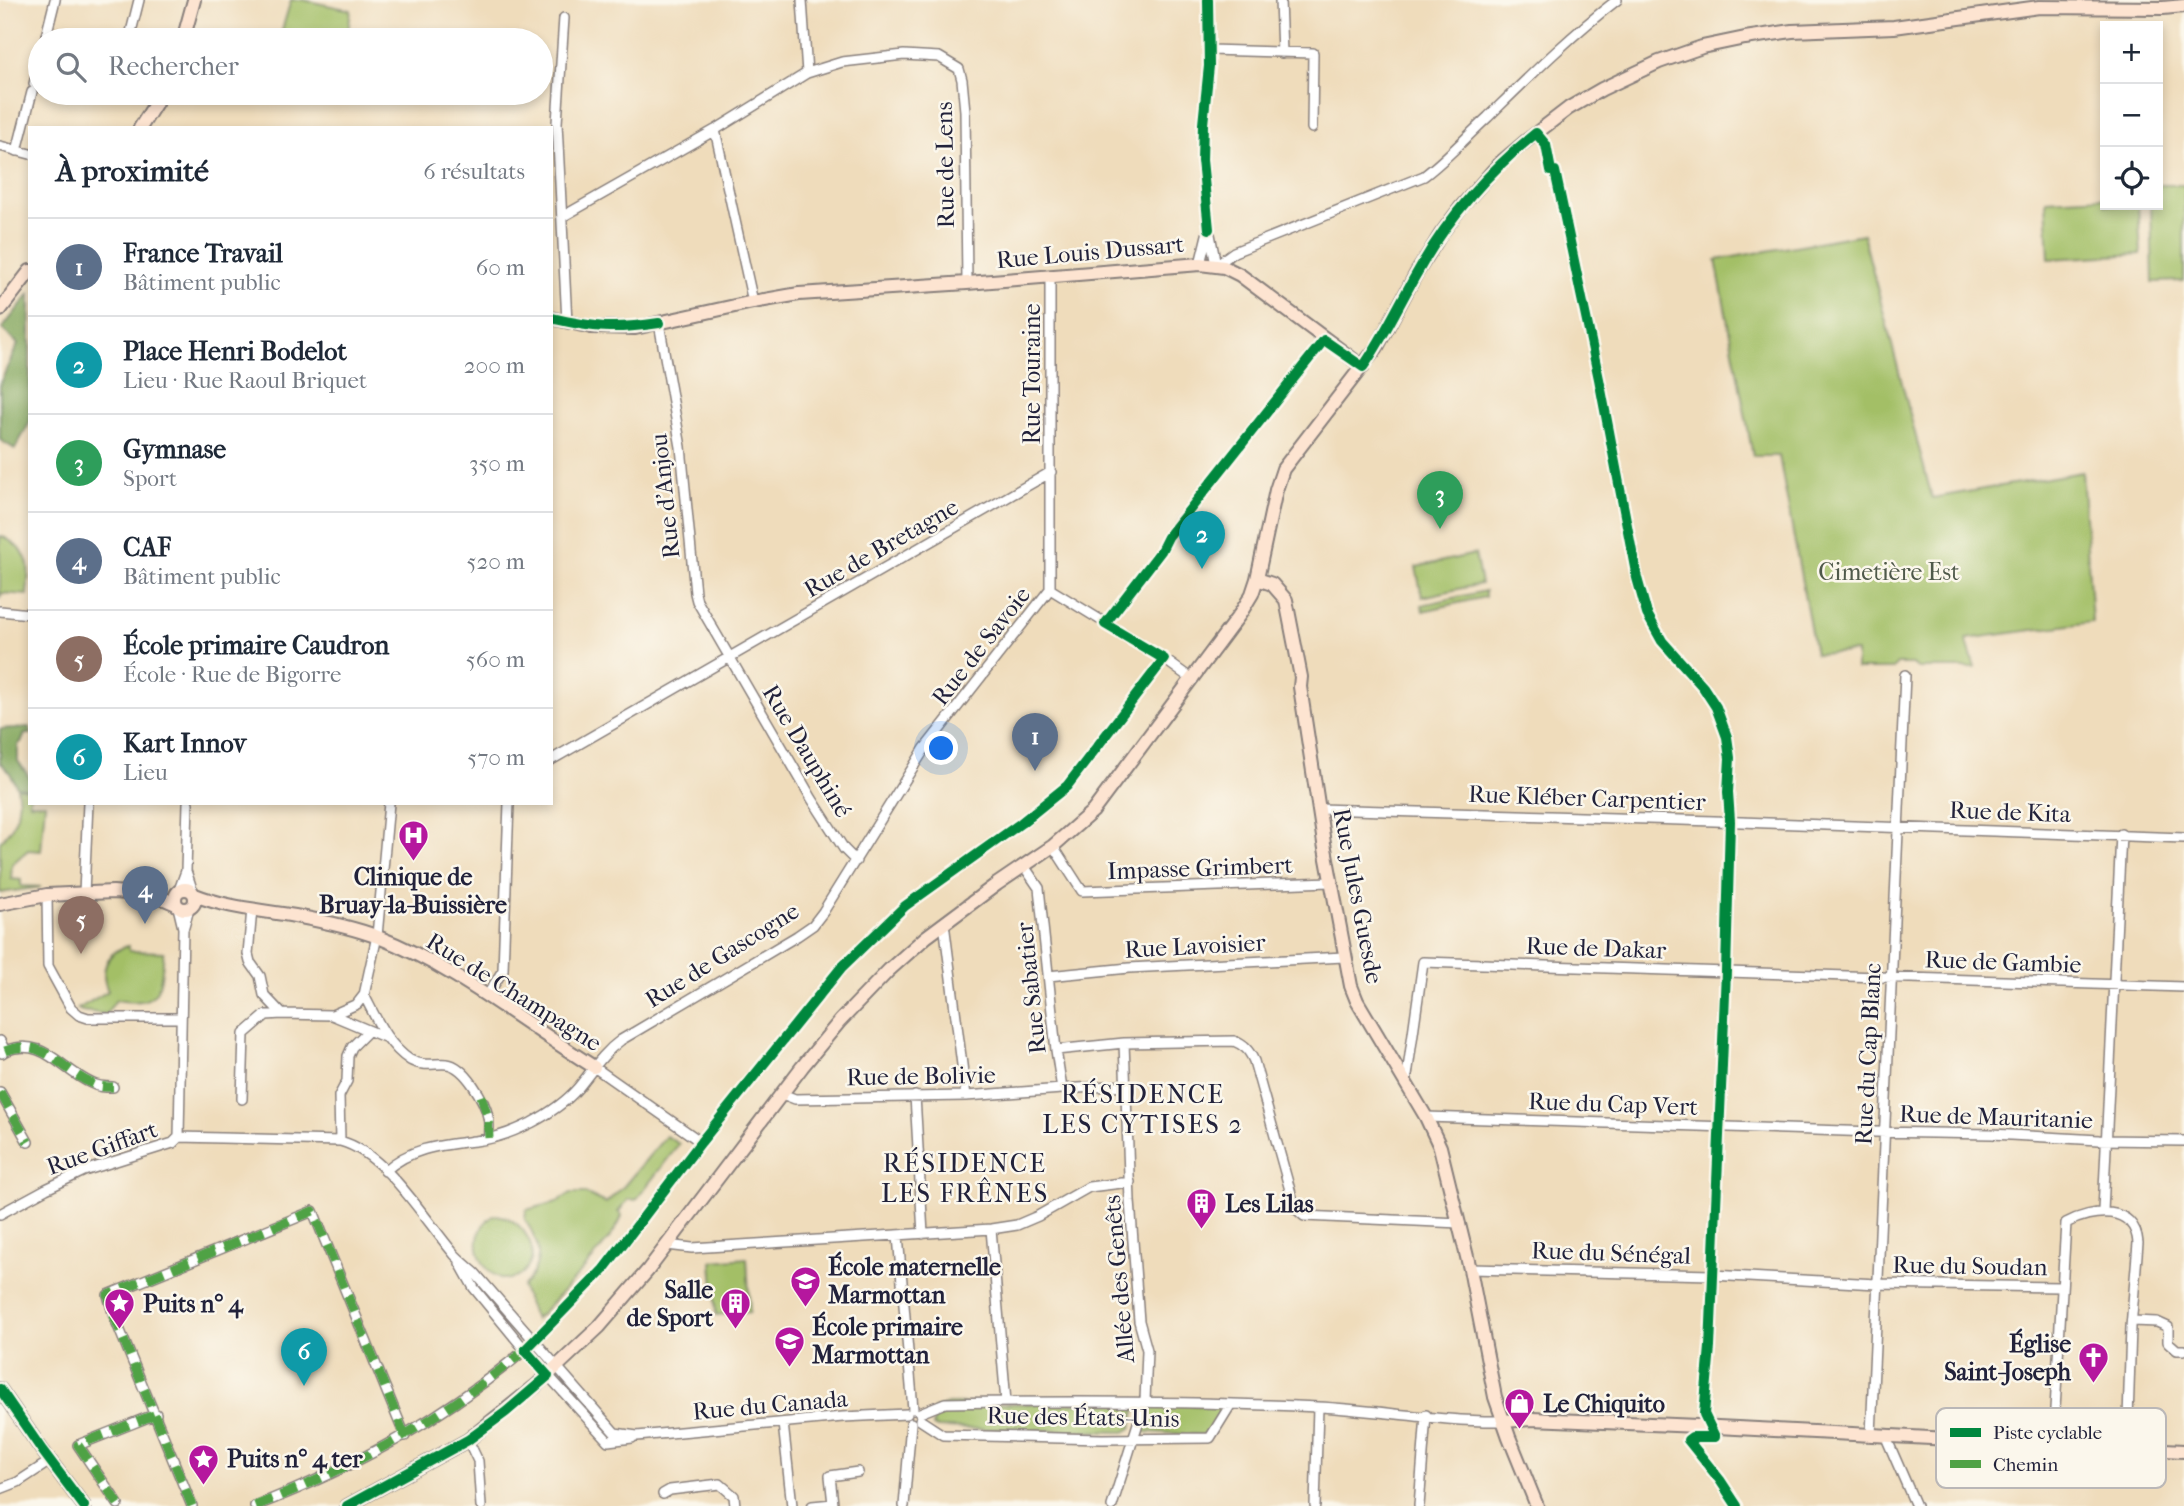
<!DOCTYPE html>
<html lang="fr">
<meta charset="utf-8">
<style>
:root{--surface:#fff;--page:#f2f2f3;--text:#1f2937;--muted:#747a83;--line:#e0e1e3;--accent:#db2777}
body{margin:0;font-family:"IM FELL French Canon",serif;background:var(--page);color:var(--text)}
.controls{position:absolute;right:21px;top:21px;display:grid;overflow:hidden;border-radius:0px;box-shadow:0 4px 10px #0003}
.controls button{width:63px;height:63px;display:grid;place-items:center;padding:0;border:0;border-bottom:2px solid var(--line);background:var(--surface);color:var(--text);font:35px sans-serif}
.you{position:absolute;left:942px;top:749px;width:24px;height:24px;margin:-18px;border:5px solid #fff;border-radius:50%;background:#1a73e8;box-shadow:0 0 0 10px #1a73e833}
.badge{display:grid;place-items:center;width:46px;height:46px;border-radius:50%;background:var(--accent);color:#fff;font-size:23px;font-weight:700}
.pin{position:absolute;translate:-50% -58px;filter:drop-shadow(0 2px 4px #0008)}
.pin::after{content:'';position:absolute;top:37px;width:24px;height:21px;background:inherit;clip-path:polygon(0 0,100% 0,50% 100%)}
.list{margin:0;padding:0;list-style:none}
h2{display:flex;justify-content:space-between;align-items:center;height:91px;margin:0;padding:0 28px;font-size:30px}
h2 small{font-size:23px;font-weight:400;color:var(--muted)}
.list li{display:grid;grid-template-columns:46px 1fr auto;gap:21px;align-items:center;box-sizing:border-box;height:98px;padding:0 28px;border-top:2px solid var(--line)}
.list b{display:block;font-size:26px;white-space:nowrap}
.list p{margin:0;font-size:23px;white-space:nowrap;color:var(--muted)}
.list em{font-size:23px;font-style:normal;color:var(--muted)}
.icon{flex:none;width:38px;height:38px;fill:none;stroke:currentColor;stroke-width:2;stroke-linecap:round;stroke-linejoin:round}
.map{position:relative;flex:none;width:2184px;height:1506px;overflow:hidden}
.search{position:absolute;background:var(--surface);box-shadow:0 4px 10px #0003;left:28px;top:28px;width:525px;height:77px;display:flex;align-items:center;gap:18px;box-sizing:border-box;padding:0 24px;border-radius:38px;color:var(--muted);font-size:26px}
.panel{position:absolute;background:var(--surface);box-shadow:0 4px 10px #0003;left:28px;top:126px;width:525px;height:679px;border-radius:0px}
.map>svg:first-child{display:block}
.green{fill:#a3bf66;stroke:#627050;stroke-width:2}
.forest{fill:#82a65b;stroke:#52644b;stroke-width:2}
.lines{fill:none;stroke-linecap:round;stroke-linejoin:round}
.street-casing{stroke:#887f7b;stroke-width:12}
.secondary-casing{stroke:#887f7b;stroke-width:16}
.street{stroke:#fff;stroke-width:9}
.secondary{stroke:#fde4d1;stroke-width:12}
.quiet{stroke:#50a245;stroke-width:9;stroke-dasharray:18 9;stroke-linecap:butt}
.cycleway-casing{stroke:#fbf7ec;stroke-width:15}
.cycleway{stroke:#00873e;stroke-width:10}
.labels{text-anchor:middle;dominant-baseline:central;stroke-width:5;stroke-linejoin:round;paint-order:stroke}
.street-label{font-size:24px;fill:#22223b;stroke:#fbf7ec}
.park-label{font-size:24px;fill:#4f594a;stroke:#fbf7ec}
.poi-label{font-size:24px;font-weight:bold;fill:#22223b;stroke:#fbf7ec;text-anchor:start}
.neighbourhood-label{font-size:26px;letter-spacing:2px;fill:#22223b;stroke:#fbf7ec}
.key{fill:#fbf7ec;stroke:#bab7b7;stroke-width:2}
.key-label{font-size:19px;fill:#22223b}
</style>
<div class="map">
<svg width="2184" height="1506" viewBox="0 0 2184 1506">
<rect width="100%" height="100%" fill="#fbf7ec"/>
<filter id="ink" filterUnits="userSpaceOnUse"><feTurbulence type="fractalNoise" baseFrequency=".0143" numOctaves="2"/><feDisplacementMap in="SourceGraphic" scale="14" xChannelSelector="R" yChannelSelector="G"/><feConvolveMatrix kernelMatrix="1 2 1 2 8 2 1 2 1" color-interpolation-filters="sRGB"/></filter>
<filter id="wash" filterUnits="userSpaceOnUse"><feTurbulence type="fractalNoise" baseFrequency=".00686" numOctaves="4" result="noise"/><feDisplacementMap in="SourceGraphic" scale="28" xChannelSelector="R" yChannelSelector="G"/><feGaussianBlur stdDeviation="1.57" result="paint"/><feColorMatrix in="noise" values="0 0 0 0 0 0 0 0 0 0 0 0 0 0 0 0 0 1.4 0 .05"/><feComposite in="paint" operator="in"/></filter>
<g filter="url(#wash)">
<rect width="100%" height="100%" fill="#efdcbb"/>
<path class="green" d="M 291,0 L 303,0 L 351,10 L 347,40 L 279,40 Z
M 2158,185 L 2184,185 L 2184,281 L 2153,282 L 2151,205 L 2158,205 Z
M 2105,197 L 2105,205 L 2138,205 L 2141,254 L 2049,259 L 2046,200 Z
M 1863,234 L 1932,498 L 2082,472 L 2092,622 L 1966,639 L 1975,668 L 1918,668 L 1912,664 L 1897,664 L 1893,669 L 1856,669 L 1856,652 L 1815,654 L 1779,456 L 1753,456 L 1716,260 Z
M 0,536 C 6,537 9,540 14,544 C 34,559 28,574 27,595 L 1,593 L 0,599 Z
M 1475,554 L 1481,584 L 1422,597 L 1416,567 Z
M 1485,591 L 1485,597 L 1423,611 L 1422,605 Z
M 17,787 L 30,789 L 30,803 L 45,803 L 41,851 L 28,850 L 12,864 L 11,879 L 21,880 L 21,886 L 41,887 L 0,893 L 0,842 L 11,829 L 17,815 L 19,800 Z
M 128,946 L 129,951 L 164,952 C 160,989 161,1008 116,1000 L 106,1014 L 82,1011 L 78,1009 L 108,991 C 99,972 106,951 128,946 Z
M 666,1136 L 679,1144 L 636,1200 L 629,1199 L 618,1212 L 622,1215 C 619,1236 553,1301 535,1320 L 522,1287 C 544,1265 542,1245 525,1220 L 526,1210 L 557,1202 L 571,1193 L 585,1193 L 606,1203 L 624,1186 Z
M 495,1215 C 516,1216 536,1239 531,1261 C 529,1266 525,1271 522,1274 C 491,1297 456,1237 495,1215 Z
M 747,1258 L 750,1312 L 716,1315 L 712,1261 Z
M 1132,1403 L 1136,1408 L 1131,1428 L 1124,1432 L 937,1428 L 933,1426 L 935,1409 L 948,1404 Z
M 1150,1403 L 1216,1406 L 1221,1411 L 1213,1429 L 1202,1435 L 1145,1432 L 1140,1428 Z"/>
<path class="forest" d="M 30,293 L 30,422 L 15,449 L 0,440 L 0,383 L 18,344 L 2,329 Z
M 30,727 L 30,734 L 25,734 L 22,741 L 18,745 L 18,761 L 30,778 L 30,789 L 17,787 L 10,773 L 0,762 L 0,729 Z"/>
</g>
<g filter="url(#ink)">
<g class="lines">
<defs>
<path id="street" d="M 1208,0 L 1209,66 L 1203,124 L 1202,160 L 1209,229 L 1216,265 L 1234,252 L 1424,176 C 1448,158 1466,137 1488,117 C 1530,76 1570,36 1617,0
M 1280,0 L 1282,53
M 564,18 L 557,123 L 567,322
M 45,40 L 55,0
M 129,40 L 139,0
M 1209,50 L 1313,53 L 1312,128
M 807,73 L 842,62 L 904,55 L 939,57 L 959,69 L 962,80 L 965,111 L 967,283
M 34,84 L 40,59
M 0,146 L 30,154
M 17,151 L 32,92
M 562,217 L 715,130
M 1200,264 L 1208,231
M 753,302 L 715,130 L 807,73 L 802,0
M 659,323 L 681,447 L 695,593 L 697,601 L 812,799 L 844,849 L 856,861
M 1050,589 L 1164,659 L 1193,680
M 0,611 L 30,614
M 551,760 L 1051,472
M 1319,809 L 1714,821 L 2184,838
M 1053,846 L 1082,891 L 1330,882
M 1024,866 L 1039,888 L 1056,1050 L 1062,1089 L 1127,1085
M 186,871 L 193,892
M 179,890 L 186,871 L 188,803
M 84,893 L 88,803
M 47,895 L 48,966 L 71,1008 L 79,1015 L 88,1018 L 180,1018
M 178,907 L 183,928 L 179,1137
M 944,923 L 966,1096
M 184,927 L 189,909
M 1048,976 L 1129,968 L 1344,957
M 364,995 C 376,1018 387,1045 410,1060 C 422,1067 435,1063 447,1064 C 465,1066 485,1101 488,1117 C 490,1124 488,1131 489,1138
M 487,996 L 503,970 L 509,803
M 282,1014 L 332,1015 L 387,1038
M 332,1015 L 357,1004 L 364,995 L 377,936 L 389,803
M 0,1041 L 5,1051 L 2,1053
M 1056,1050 L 1124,1043 L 1234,1041 C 1244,1045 1249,1050 1254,1061 L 1295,1208 L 1304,1216 L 1460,1223
M 5,1051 C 43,1036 60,1069 91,1083 C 98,1087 105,1087 113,1087
M 594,1067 L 701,1142
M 1406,1083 L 1423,962 L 2184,987
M 0,1092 L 28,1142
M 782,1094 L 795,1099 L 966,1096 L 1062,1089
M 915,1096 L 923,1234
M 242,1099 L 244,1034 L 266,1015 L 282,1014 L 264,995 L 260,976 L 250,962 L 248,954 L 252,909
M 1426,1117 L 1874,1132 L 1992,1134 L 2099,1140 L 2184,1141
M 179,1137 L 340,1141 C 386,1153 424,1219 455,1255 C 461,1261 468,1267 475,1273 L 615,1433 L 637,1436 L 843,1417 L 907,1414
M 340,1141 L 339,1096 L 347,1081 L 348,1056 L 352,1047 L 368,1031
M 385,1171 C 411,1147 442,1145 475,1141 C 494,1139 515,1131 531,1123 C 548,1114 566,1102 578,1088 C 592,1071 603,1053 621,1040 L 797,936 L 813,925 L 823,912 L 925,748 L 1050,589 L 1050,277
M 2103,1211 L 2121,834
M 0,1214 L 46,1189 L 84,1171 L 173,1143 L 179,1137
M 991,1229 L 1006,1402
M 898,1236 L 913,1409
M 667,1245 L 692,1248 L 991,1229 L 1017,1225 L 1038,1216 L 1089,1187 L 1130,1182
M 460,1263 L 474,1288 L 525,1350 L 608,1441 L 632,1438
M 1470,1269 L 1712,1275 L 1877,1284 L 2061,1287
M 2132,1321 L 2157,1322 L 2168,1327 L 2168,1342 L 2177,1350 L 2184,1350
M 534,1342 L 603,1270 L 701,1142 L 841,968 L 905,906 L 1021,823 L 1067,786 L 1164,659
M 920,1413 L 945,1403 C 1069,1401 1193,1401 1318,1407 C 1379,1410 1441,1422 1503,1421
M 920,1420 L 943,1435 L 1102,1439 L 1210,1438 L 1231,1404
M 783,1423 L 792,1506
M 1871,1435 L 1905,675
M 1885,1435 L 1916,1506
M 468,1440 L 478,1461 L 481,1506
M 2053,1443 L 2066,1223 C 2092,1209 2135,1204 2138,1243 L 2131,1327 L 2127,1449
M 0,1489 L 18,1482 L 50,1461
M 663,1494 L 670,1490 L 720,1484 L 734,1496 L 735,1506
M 118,1504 L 78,1445 L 156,1414
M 192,1506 L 114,1316 L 108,1295 L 313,1211 L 405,1436
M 255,1506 C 357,1466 441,1420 525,1350
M 812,1506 L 833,1504 L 830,1476 L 858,1472
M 904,1506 L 911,1423
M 1112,1506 L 1145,1401 L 1147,1350 L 1139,1321 L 1130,1201 L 1124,1043
M 1315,1506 L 1318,1407
M 1419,1506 L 1426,1415"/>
<path id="secondary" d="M 183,40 L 194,0
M 140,128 L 162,93
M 0,310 L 30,271
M 551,318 L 591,327 L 635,328 L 753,302 L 799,294 L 967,283 L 1200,264 L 1224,267 L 1240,275 L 1363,367
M 1257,579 L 1272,584 L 1286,600 L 1301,677 L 1300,687 L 1324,843 L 1351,986 L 1357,1001 L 1426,1117 L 1440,1147 L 1470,1269 L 1495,1397 L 1509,1437 L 1537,1506
M175 899a10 10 0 1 1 20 0a10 10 0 1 1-20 0Z
M 195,895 C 227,908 261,910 295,916 C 322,921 352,927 378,937 C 456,967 523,1023 594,1067
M 0,904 L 47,895 L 113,892 L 155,895 L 176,904
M 0,1389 L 42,1450 L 84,1506
M 1503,1421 L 1532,1419 L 1698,1426 L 2184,1451
M 347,1506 L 468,1440 L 537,1385 L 599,1327 L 648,1270 L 802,1067 L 840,1021 L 889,970 L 926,937 L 997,884 L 1053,846 L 1093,811 L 1240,614 L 1252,594 L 1257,579 L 1276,490 L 1283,469 L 1377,347 L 1416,274 L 1441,234 L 1461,207 L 1499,164 L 1526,141 L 1569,108 L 1602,89 L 1659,62 L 1702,47 L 1745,38 L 1792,31 L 1894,27 L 2039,7 L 2163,8 L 2184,6"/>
</defs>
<use href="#street" class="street-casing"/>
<use href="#secondary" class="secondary-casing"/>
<use href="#street" class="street"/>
<use href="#secondary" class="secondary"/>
<path class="quiet" d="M 5,1051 C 43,1036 60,1069 91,1083 C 98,1087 105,1087 113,1087
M 0,1092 L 28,1142
M 481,1096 L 488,1117 L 489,1138
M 118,1504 L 78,1445 L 156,1414
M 192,1506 L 114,1316 L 108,1295 L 313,1211 L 405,1436
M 255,1506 C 357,1466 441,1420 525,1350"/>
<defs>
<path id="cycleway" d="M 1208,0 L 1209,66 L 1203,124 L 1202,160 L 1209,229
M 551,318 C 595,328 614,330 659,323
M 0,1389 L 42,1450 L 84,1506
M 1715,1437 L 1692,1437 L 1688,1440 L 1720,1480 L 1737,1506
M 347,1506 L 468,1440 L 506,1412 L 548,1376 L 525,1350 L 603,1270 L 701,1142 L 841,968 L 905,906 L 1021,823 L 1067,786 L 1164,659 L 1105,624 L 1161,551 L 1168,537 L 1324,340 L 1363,367 C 1384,337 1399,304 1417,273 C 1447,219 1488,172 1536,133 L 1546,145 L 1551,171 L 1555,171 L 1599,379 L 1637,578 L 1647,614 L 1662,641 L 1703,687 L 1716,707 L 1727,737 L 1730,758 L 1728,792 L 1730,821 L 1726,971 L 1710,1347 L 1704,1414 L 1715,1437"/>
</defs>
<use href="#cycleway" class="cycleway-casing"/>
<use href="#cycleway" class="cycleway"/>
</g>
</g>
<defs>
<symbol id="hospital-pin" viewBox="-11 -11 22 30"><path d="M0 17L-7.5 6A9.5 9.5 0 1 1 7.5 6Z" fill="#b5179e" stroke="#fbf7ec"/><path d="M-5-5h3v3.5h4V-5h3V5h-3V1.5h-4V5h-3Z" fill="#fff"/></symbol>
<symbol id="building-pin" viewBox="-11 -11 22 30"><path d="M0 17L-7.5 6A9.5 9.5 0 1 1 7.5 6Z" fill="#b5179e" stroke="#fbf7ec"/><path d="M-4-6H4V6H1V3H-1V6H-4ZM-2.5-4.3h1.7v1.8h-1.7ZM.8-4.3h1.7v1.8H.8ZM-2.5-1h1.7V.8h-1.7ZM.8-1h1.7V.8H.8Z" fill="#fff"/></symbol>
<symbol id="school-pin" viewBox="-11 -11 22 30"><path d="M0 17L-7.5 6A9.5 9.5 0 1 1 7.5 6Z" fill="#b5179e" stroke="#fbf7ec"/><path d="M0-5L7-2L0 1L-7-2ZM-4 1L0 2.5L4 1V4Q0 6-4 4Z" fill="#fff"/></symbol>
<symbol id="sight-pin" viewBox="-11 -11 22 30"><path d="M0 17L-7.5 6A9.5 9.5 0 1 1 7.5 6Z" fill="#b5179e" stroke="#fbf7ec"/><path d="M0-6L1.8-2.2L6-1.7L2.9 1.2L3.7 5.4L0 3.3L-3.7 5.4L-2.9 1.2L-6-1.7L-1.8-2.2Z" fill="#fff"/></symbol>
<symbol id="church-pin" viewBox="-11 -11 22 30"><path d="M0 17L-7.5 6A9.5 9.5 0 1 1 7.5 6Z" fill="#b5179e" stroke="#fbf7ec"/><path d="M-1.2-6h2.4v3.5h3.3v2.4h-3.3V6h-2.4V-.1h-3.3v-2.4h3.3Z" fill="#fff"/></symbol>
<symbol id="shop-pin" viewBox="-11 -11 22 30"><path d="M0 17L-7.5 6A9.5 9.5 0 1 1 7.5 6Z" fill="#b5179e" stroke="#fbf7ec"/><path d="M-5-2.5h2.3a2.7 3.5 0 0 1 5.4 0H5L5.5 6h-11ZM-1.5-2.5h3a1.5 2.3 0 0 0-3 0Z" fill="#fff"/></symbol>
</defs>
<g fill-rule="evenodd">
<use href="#hospital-pin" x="396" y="818" width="35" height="47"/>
<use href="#building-pin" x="1184" y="1186" width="35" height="47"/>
<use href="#school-pin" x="788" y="1264" width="35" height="47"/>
<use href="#sight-pin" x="102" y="1286" width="35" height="47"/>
<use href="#building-pin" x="718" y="1286" width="35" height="47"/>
<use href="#school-pin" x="772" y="1324" width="35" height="47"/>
<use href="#church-pin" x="2076" y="1340" width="35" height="47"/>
<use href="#shop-pin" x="1502" y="1386" width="35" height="47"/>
<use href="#sight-pin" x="186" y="1442" width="35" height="47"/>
</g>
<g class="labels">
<g class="street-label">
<text transform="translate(945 165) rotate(-91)">Rue de Lens</text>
<text transform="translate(1090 252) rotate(-5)">Rue Louis Dussart</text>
<text transform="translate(1032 374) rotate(-90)">Rue Touraine</text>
<text transform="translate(665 496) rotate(-96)">Rue d'Anjou</text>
<text transform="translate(881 548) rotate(-30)">Rue de Bretagne</text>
<text transform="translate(981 646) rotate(-52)">Rue de Savoie</text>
<text transform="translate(807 751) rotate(59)">Rue Dauphiné</text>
<text transform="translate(1587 798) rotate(2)">Rue Kléber Carpentier</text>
<text transform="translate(2010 812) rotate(2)">Rue de Kita</text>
<text transform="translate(1200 868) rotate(-2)">Impasse Grimbert</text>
<text transform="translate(1358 896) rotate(79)">Rue Jules Guesde</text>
<text transform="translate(1195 946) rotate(-3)">Rue Lavoisier</text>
<text transform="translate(1596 948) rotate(2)">Rue de Dakar</text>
<text transform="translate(722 955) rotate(-32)">Rue de Gascogne</text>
<text transform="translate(2003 962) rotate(2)">Rue de Gambie</text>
<text transform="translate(1031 988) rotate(-96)">Rue Sabatier</text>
<text transform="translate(514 992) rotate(32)">Rue de Champagne</text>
<text transform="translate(1868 1054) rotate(-87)">Rue du Cap Blanc</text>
<text transform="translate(921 1076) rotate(-1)">Rue de Bolivie</text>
<text transform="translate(1613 1104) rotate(2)">Rue du Cap Vert</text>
<text transform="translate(1996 1117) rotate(2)">Rue de Mauritanie</text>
<text transform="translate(102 1148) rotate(-20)">Rue Giffart</text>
<text transform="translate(1611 1253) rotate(2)">Rue du Sénégal</text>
<text transform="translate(1970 1266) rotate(1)">Rue du Soudan</text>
<text transform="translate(1119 1279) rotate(-95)">Allée des Genêts</text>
<text transform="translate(770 1405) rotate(-5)">Rue du Canada</text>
<text transform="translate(1083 1417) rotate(1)">Rue des États-Unis</text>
</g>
<g class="park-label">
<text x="1889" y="572">Cimetière Est</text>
</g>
<g class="poi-label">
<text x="413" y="877" text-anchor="middle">Clinique de<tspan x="413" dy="28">Bruay-la-Buissière</tspan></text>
<text x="1225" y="1204">Les Lilas</text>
<text x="828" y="1267">École maternelle<tspan x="828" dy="28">Marmottan</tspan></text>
<text x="713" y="1290" text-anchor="end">Salle<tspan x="713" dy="28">de Sport</tspan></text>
<text x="143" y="1304">Puits n° 4</text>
<text x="812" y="1327">École primaire<tspan x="812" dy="28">Marmottan</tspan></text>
<text x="2071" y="1344" text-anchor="end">Église<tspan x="2071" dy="28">Saint-Joseph</tspan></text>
<text x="1543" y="1404">Le Chiquito</text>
<text x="227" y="1459">Puits n° 4 ter</text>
</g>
<g class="neighbourhood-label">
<text x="1143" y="1094">RÉSIDENCE<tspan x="1143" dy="30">LES CYTISES 2</tspan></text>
<text x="965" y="1163">RÉSIDENCE<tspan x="965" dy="30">LES FRÊNES</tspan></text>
</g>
</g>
<rect x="1936" y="1408" width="230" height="80" rx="10" class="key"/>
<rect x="1950" y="1428" width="31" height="9" fill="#00873e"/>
<rect x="1950" y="1460" width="31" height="8" fill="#50a245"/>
<g class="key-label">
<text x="1993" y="1439">Piste cyclable</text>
<text x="1993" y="1471">Chemin</text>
</g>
</svg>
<div class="controls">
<button>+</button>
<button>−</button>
<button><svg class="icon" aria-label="locate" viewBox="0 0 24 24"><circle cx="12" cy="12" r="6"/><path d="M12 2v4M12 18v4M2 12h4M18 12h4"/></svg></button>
</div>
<div class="you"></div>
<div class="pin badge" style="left:1035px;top:771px;background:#5c6f8a">1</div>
<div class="pin badge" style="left:1202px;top:569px;background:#0f9aa8">2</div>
<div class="pin badge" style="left:1440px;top:529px;background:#2e9e5b">3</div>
<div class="pin badge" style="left:145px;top:924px;background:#5c6f8a">4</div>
<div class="pin badge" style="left:81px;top:954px;background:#8d6e63">5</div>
<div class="pin badge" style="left:304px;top:1386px;background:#0f9aa8">6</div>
<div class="search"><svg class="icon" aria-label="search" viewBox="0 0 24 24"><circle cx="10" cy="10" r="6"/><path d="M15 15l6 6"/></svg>Rechercher</div>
<section class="panel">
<h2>À proximité<small>6 résultats</small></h2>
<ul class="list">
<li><span class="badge" style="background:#5c6f8a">1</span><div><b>France Travail</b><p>Bâtiment public</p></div><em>60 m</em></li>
<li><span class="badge" style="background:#0f9aa8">2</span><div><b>Place Henri Bodelot</b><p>Lieu · Rue Raoul Briquet</p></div><em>200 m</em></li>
<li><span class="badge" style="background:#2e9e5b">3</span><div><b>Gymnase</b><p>Sport</p></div><em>350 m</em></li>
<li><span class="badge" style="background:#5c6f8a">4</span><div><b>CAF</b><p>Bâtiment public</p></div><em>520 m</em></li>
<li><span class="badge" style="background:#8d6e63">5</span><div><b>École primaire Caudron</b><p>École · Rue de Bigorre</p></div><em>560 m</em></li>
<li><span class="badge" style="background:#0f9aa8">6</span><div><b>Kart Innov</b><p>Lieu</p></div><em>570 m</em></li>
</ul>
</section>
</div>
